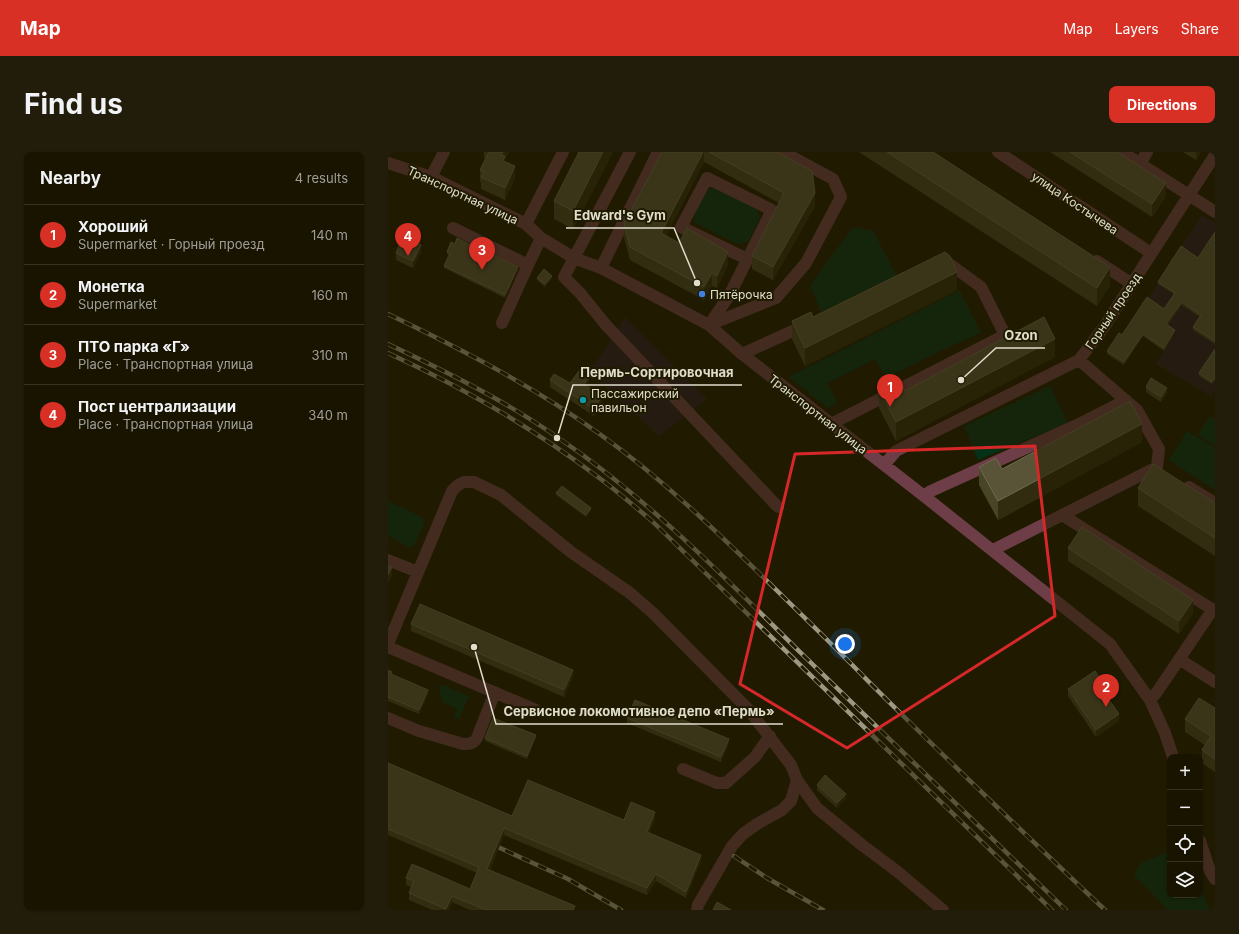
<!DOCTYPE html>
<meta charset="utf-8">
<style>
:root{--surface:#181400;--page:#211d0a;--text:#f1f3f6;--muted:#9f9e99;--line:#363322;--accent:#d93025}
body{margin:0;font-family:Inter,sans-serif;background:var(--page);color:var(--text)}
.controls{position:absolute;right:12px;bottom:12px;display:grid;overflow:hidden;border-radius:8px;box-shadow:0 1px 3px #0004}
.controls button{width:36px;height:36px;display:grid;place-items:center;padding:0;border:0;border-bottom:1px solid var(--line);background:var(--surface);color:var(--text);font:20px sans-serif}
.you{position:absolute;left:457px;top:492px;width:14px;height:14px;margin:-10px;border:3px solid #fff;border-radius:50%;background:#1a73e8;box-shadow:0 0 0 6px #1a73e833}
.badge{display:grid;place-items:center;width:26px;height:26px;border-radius:50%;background:var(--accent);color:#fff;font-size:13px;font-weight:700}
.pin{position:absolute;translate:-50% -33px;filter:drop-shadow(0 1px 2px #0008)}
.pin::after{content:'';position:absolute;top:21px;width:14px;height:12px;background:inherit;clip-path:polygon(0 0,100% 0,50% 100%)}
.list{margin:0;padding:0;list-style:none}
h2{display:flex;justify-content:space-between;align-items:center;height:52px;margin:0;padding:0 16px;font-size:17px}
h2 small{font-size:13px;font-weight:400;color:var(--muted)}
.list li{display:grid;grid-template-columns:26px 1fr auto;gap:12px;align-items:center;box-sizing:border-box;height:60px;padding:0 16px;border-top:1px solid var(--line)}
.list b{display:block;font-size:15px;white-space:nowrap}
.list p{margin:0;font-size:13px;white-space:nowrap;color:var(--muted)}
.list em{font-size:13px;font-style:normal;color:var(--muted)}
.icon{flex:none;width:22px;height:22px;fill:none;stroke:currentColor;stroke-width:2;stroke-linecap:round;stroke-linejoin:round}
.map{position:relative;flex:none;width:827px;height:758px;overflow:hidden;border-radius:8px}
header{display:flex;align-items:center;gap:24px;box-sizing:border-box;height:56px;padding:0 20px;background:var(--accent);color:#fff}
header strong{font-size:19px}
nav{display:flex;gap:22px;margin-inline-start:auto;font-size:14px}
.intro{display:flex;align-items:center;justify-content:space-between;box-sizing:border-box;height:96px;padding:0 24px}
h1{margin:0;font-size:28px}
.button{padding:10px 18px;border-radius:8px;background:var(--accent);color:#fff;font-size:14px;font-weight:700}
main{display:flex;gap:24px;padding:0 24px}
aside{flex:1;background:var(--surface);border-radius:8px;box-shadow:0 1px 3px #0004}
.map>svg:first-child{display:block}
.industrial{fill:#2d1c24}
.green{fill:#063119}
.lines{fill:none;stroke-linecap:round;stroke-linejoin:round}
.minor{stroke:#6d3e47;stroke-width:12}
.rail-casing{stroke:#9c9884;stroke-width:4.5}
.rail{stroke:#201b00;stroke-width:3;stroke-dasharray:9;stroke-linecap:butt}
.wall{fill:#484426}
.shaded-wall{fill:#312c10}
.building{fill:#595438;stroke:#6e6a4f}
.marked{fill:none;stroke:#d62828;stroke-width:3;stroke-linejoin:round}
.shop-dot{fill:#3f7fe0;stroke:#201b00;stroke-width:1.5}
.culture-dot{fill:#0f9aa8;stroke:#201b00;stroke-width:1.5}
.labels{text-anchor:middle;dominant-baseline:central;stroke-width:4;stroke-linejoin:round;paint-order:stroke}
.street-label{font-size:12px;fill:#e0ddcc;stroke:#201b00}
.poi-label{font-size:12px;fill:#e0ddcc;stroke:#201b00;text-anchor:start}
.leader{fill:none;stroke:#e0ddcc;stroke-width:1.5}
.callout-dot{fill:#e0ddcc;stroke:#201b00;stroke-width:1.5}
.callout-label{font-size:13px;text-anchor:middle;font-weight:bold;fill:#e0ddcc;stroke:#201b00;stroke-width:4;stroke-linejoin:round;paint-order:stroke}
</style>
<header>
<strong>Map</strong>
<nav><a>Map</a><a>Layers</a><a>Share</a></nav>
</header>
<div class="intro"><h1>Find us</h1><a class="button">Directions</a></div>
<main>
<aside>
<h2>Nearby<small>4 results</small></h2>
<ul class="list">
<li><span class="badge">1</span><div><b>Хороший</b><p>Supermarket · Горный проезд</p></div><em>140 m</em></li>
<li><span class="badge">2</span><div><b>Монетка</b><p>Supermarket</p></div><em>160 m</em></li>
<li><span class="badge">3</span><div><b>ПТО парка «Г»</b><p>Place · Транспортная улица</p></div><em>310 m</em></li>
<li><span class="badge">4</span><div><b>Пост централизации</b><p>Place · Транспортная улица</p></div><em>340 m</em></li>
</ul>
</aside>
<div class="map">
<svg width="827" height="758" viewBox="0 0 827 758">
<rect width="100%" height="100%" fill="#201b00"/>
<path class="industrial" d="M 814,63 L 827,71 L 827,238 L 823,244 L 768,212 L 787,181 L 778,175 L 759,148 Z
M 237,165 L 319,247 L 271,284 L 200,219 L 211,206 Z"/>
<path class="green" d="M 328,35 L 368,53 L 372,66 L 360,90 L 350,92 L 307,71 L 306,63 L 318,38 Z
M 465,75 L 485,79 L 509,124 L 433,160 L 422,133 Z
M 572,138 L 593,181 L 556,197 L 498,226 L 487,207 L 439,231 L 450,251 L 440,256 L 401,225 Z
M 662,234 L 680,271 L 590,308 L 576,274 Z
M 822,264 L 827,268 L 827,294 L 810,283 Z
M 799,279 L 827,296 L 827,338 L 781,308 Z
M 0,349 L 32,364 C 34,366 35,367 36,370 C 36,375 28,390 24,395 L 21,395 L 0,384 Z
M 55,533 L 81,544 L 71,567 L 66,565 L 69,557 L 54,549 L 51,537 L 52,534 Z
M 782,699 L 782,743 L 812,743 L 812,736 L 822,758 L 780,758 L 746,723 L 753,711 Z"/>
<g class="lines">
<path class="minor" d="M 242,0 L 176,125 L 192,141 L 218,173 L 390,355
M 610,0 L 763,101
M 734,0 L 827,60
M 0,11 L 43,25 L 138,72 L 153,86 L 186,106 L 213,116 L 321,173 L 354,202 L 536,344 L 722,492 L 762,548 L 777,581 L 785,605
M 752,12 L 759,0
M 43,25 L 56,0
M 138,72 L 175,0
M 65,76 L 140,113 L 153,86
M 709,109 L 744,132
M 213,116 L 270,0
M 114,171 L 140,113
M 321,173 L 341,144 L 384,58 L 319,26 L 293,75 L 359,107
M 321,173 L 388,146 L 418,111 L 453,45 L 445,27 L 395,0
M 354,202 L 418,173
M 443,272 L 617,183 L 593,135 L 556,108 L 554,109
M 496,313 L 508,299 L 691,208 L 716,175 L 827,3
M 801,335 L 827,351
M 536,344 L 543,339 L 689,273 L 738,248
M 674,363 L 827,459
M 605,398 L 769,315 L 771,297 L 749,258 L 691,208
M 0,408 L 30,420
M 0,492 L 64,339 L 70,333 L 76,330 L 86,330 L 113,343 L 183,400 L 242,441 L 265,461 L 361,558 L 403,613 L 409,628 L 403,649 L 394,658 L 369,672 L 355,682 L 344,694 L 310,753 L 309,758
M 0,495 L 148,558
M 791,507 L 827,530
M 762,548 L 769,540 L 825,457
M 0,566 L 31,579 L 75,592 C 82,592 85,592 89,586 L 107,540
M 295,617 L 329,631 L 338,631 L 367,605 L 382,584
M 409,628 L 429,656 L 474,693 L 510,720 L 555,758
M 812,689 L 822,719 L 827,727"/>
<defs>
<path id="rail" d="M 0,162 C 73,197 147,235 213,283 C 272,325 324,375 376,426 C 411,460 446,494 480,529 C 557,606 637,682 717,758
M 0,192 C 59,220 118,249 172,287 C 262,348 338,427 415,503 C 503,589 590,673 678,758
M 0,201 C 74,235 145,276 210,325 C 229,339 246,354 264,369 L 664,758
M 101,691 L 180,727 L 233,758
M 346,704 L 379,726 L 435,758"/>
</defs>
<use href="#rail" class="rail-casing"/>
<use href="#rail" class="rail"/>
</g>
<path class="wall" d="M 96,0 L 121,0 L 117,7 L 117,10 L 127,26 L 117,48 L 93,37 L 93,30 L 92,30 L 92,18 L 97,7 L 96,6 Z
M 191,0 L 225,0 L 185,77 L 166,67 L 166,49 Z
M 274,0 L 389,0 L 427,54 L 385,128 L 364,117 L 364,104 L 391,51 L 316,10 L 278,84 L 291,91 L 340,113 L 329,136 L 324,134 L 316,148 L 242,108 L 236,85 L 236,72 Z
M 471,0 L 545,0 L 722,133 L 709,154 Z
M 662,0 L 729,0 L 778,44 L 764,65 Z
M 795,0 L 813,0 L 808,8 Z
M 827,80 L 827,192 L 805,178 L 805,175 L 812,165 L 794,153 L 780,173 L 787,180 L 776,199 L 755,184 L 736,213 L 719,202 L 719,199 L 734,183 L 776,157 L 786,142 L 770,132 L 770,130 L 810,106 Z
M 67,92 L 102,102 L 130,117 L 117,146 L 56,116 L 56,114 L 61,103 L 59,102 L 59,100 Z
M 33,100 L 25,116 L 8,108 L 8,101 Z
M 149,126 L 164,126 L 157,135 L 149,128 Z
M 569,138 L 417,214 L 404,187 L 404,169 Z
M 827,197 L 824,232 L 811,224 L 811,221 Z
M 667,205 L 508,289 L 491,256 L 491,238 L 517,239 Z
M 162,228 L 182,231 L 201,232 L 199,234 L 214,251 L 206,264 L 162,235 Z
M 758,235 L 779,241 L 773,250 L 758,240 Z
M 754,290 L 610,368 L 591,333 L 591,315 L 614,317 Z
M 750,336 L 827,351 L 827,404 L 750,354 Z
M 168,341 L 203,358 L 198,365 L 168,343 Z
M 680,396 L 805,461 L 791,482 L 680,409 Z
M 23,472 L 185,524 L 176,545 L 23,479 Z
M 0,518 L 4,523 L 40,542 L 31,562 L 0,549 Z
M 680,537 L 721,546 L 731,569 L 708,585 L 680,544 Z
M 827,556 L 827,620 L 814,611 L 814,598 L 817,593 L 797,580 L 797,567 Z
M 239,566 L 341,591 L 333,610 L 239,571 Z
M 148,585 L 139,607 L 97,589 L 97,586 Z
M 0,611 L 124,664 L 236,668 L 267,667 L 261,681 L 313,709 L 298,746 L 268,729 L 259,743 L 116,683 L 102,718 L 187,758 L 82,758 L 64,750 L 61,758 L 44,758 L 21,748 L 21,741 L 23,735 L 18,733 L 18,726 L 82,737 L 89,721 L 0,683 Z
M 429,633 L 458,646 L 449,656 L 429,638 Z"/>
<path class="shaded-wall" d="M 115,0 L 121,0 L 117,7 L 117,16 L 113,3 Z
M 215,0 L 225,0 L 185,77 L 185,59 Z
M 315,0 L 316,0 L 316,10 L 273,94 L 273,81 Z
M 808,0 L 813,0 L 808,8 Z
M 127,14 L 127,26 L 117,48 L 117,36 Z
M 778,31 L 778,44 L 764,65 L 764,52 Z
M 427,41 L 427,54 L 385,128 L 385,115 Z
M 33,93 L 33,100 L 25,116 L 25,109 Z
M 340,100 L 340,113 L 329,136 L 329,124 Z
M 130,115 L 130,117 L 117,146 L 117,143 Z
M 722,115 L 722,133 L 709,154 L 709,136 Z
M 569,120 L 569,138 L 417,214 L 417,196 Z
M 324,121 L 324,134 L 316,148 L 316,135 Z
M 164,124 L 164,126 L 157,135 L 157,132 Z
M 794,150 L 794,153 L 778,175 L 778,172 Z
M 787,178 L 787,180 L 776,199 L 776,196 Z
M 755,182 L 755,184 L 736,213 L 736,210 Z
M 667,187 L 667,205 L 508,289 L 508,270 Z
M 201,226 L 201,232 L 196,239 L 196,232 Z
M 827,226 L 827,228 L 824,232 L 824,230 Z
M 779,236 L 779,241 L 773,250 L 773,245 Z
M 214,244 L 214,251 L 206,264 L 206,257 Z
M 754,272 L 754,290 L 610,368 L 610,349 Z
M 203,356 L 203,358 L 198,365 L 198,363 Z
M 4,415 L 4,424 L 0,432 L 0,423 Z
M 805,448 L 805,461 L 791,482 L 791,469 Z
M 185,518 L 185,524 L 176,545 L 176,538 Z
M 40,538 L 40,542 L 31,562 L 31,558 Z
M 721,540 L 721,546 L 717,549 L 717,542 Z
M 731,562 L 731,569 L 708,585 L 708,578 Z
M 148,583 L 148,585 L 139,607 L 139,604 Z
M 341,587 L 341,591 L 333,610 L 333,605 Z
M 458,642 L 458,646 L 449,656 L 449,651 Z
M 267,660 L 267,667 L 259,686 L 259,680 Z
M 116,676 L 116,683 L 99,724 L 99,717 Z
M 313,703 L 313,709 L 298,746 L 298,740 Z
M 268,722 L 268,729 L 259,743 L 259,736 Z
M 64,744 L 64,750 L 61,758 L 58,758 Z"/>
<path class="building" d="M 101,0 L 115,0 L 113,3 L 117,4 L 115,9 L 127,14 L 117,36 L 93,25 L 96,20 L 92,18 Z
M 191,0 L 215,0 L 185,59 L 166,49 Z
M 274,0 L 315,0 L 273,81 L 291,91 L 299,76 L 340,100 L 329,124 L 324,121 L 316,135 L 242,95 L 236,72 Z
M 321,0 L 389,0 L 424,19 L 427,41 L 385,115 L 364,104 L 396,41 Z
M 499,0 L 545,0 L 722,115 L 709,136 Z
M 682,0 L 729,0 L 778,31 L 764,52 Z
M 827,80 L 827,189 L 805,175 L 813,163 L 794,150 L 778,172 L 787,178 L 776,196 L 755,182 L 736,210 L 719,199 L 731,181 L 734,183 L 759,145 L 776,157 L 787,141 L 770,130 L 793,94 L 810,106 Z
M 15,84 L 33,93 L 25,109 L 8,101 Z
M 69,86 L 87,95 L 88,93 L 102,100 L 101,101 L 130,115 L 117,143 L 56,114 L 62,101 L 59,100 L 63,90 L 67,92 Z
M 557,100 L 562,104 L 569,120 L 417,196 L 404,169 L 423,160 L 425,165 Z
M 156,117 L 164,124 L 157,132 L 149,126 Z
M 656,165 L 667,187 L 508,270 L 491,238 L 511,227 L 517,239 Z
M 827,197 L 827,226 L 824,230 L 811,221 Z
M 191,219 L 201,226 L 196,232 L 214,244 L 206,257 L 162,228 L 166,222 L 182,231 Z
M 763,226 L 779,236 L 773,245 L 758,235 Z
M 742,249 L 754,272 L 610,349 L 591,315 L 608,306 L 614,317 Z
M 765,312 L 827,351 L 827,386 L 750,336 Z
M 174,334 L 203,356 L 198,363 L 168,341 Z
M 694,375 L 805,448 L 791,469 L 680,396 Z
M 0,414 L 4,415 L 0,423 Z
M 32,452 L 185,518 L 176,538 L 23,472 Z
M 0,518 L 4,520 L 3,522 L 40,538 L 31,558 L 0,545 Z
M 707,519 L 721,540 L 717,542 L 731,562 L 708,578 L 680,537 Z
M 811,546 L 827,556 L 827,607 L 814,598 L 823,584 L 797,567 Z
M 247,548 L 341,587 L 333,605 L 239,566 Z
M 105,566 L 148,583 L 139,604 L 97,586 Z
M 0,611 L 124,664 L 140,628 L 236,668 L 243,650 L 267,660 L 259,680 L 313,703 L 298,740 L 268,722 L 259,736 L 116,676 L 99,717 L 187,754 L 185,758 L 98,758 L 64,744 L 58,757 L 21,741 L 26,729 L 18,726 L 24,712 L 82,737 L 91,715 L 0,677 Z
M 437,623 L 458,642 L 449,651 L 429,633 Z
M 329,750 L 343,758 L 325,758 Z"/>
<path d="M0 0H827V758H0ZM 647,294 L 667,464 L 459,596 L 352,532 L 407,302 Z" fill="#201b00" fill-opacity=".55" fill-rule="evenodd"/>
<path class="marked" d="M 647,294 L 667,464 L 459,596 L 352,532 L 407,302 Z"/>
<circle class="shop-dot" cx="314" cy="142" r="4"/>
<circle class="culture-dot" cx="195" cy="248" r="4"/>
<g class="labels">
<g class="street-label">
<text transform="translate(75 43) rotate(25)">Транспортная улица</text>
<text transform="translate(687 51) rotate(34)">улица Костычева</text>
<text transform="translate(725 159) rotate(-56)">Горный проезд</text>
<text transform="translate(430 262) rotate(38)">Транспортная улица</text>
</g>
<g class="poi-label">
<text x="322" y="142">Пятёрочка</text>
<text x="203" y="241">Пассажирский<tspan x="203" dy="14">павильон</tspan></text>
</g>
</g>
<path class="leader" d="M309 131L286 76H178M573 228L608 196H657M169 286L185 233H354M86 495L108 572H395"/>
<g class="callout-dot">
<circle cx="309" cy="131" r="4"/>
<circle cx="573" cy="228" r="4"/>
<circle cx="169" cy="286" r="4"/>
<circle cx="86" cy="495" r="4"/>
</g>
<g class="callout-label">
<text x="232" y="68">Edward's Gym</text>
<text x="633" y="188">Ozon</text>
<text x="269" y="225">Пермь-Сортировочная</text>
<text x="251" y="564">Сервисное локомотивное депо «Пермь»</text>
</g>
</svg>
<div class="controls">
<button>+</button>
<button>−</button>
<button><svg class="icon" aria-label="locate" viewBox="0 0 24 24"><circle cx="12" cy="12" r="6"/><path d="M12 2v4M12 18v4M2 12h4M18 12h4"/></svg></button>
<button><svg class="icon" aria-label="layers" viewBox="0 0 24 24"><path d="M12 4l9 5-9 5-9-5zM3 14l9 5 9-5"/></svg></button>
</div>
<div class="you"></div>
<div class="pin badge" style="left:502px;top:255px">1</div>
<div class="pin badge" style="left:718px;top:555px">2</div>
<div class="pin badge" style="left:94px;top:118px">3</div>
<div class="pin badge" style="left:20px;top:104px">4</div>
</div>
</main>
